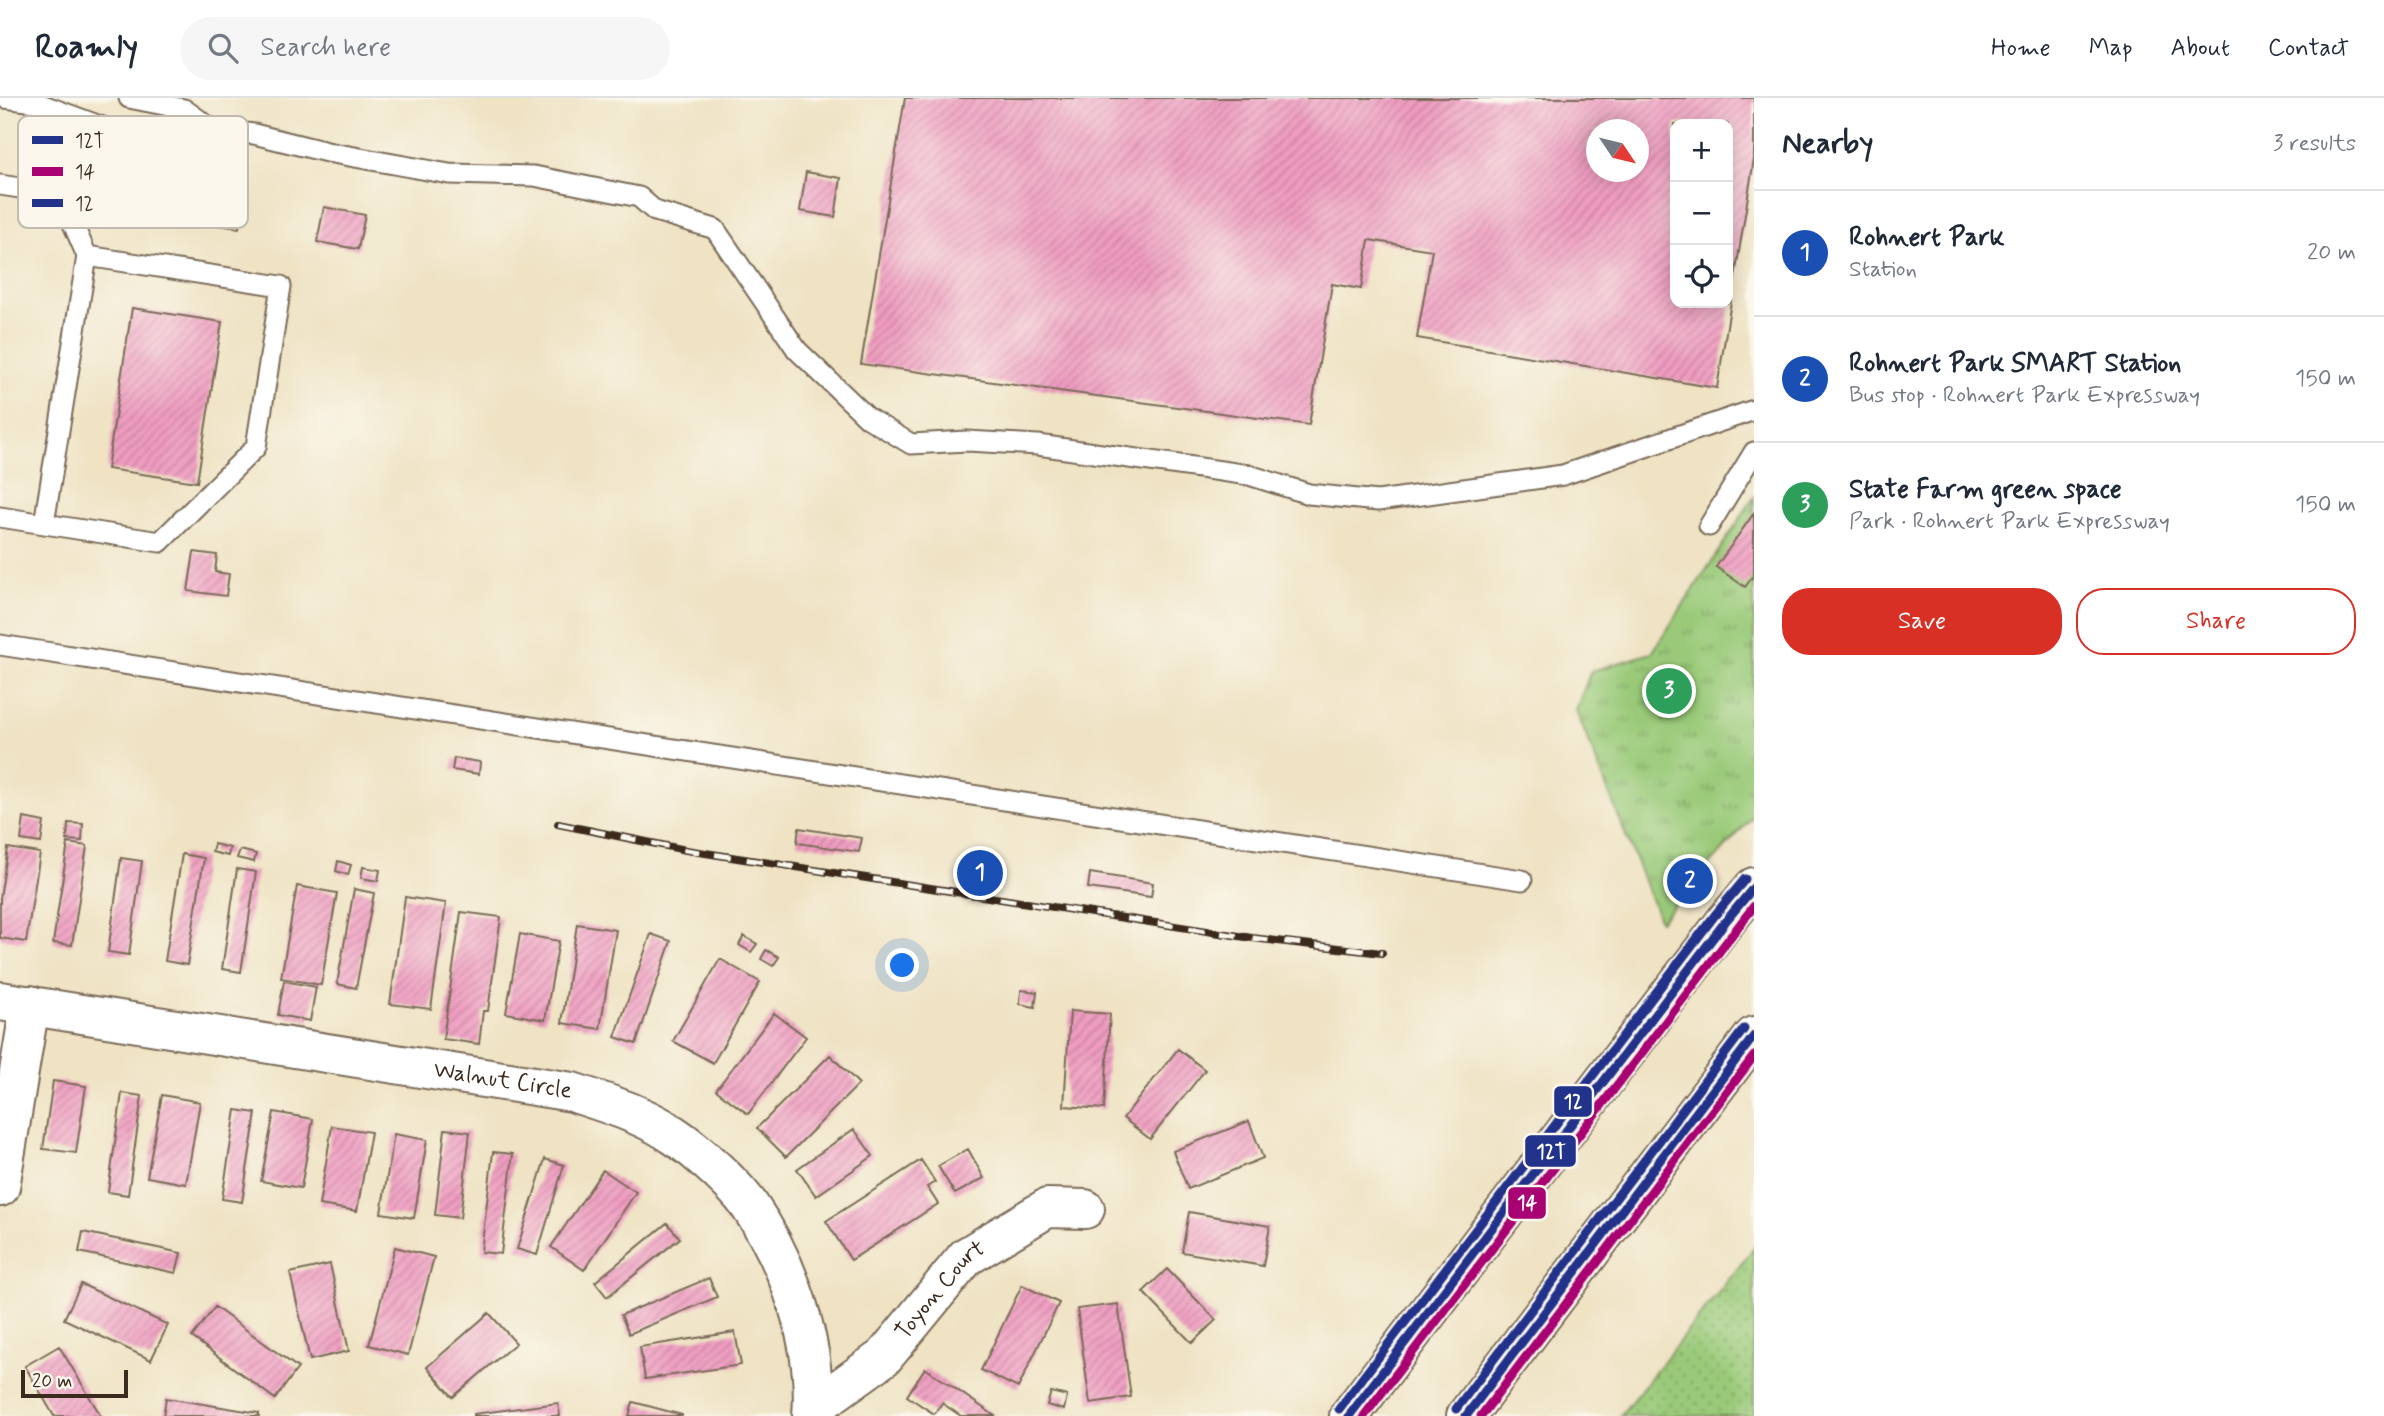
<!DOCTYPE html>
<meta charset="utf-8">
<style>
:root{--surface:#fff;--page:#f6f6f7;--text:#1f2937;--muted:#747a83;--line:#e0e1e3;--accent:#d93025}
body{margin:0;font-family:Mynerve,sans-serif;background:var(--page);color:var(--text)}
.controls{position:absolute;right:21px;top:21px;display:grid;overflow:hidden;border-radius:14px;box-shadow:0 4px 18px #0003}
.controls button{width:63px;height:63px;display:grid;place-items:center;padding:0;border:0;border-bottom:2px solid var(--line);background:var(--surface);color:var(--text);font:35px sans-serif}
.compass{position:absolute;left:1586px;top:21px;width:63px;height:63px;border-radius:50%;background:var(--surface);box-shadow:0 4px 18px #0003;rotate:125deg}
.scale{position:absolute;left:21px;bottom:18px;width:107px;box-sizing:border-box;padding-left:7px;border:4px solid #3b2a1e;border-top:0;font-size:19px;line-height:24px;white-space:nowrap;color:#3b2a1e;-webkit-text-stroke:5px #fbf7ec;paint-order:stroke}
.you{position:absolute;left:903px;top:868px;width:24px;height:24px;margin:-18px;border:5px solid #fff;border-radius:50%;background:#1a73e8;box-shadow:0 0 0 10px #1a73e833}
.badge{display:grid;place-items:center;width:46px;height:46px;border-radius:50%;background:var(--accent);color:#fff;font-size:23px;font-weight:700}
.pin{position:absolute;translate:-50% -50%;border:4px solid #fff;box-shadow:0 2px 7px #0006}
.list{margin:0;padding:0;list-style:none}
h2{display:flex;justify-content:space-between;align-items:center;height:91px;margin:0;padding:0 28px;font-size:30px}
h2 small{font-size:23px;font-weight:400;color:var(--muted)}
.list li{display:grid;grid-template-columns:46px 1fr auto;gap:21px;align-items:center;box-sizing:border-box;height:126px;padding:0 28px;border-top:2px solid var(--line)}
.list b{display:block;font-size:26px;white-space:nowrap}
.list p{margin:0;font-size:23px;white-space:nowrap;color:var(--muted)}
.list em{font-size:23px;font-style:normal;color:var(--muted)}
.actions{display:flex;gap:14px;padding:21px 28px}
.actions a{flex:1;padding:16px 0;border:2px solid var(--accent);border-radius:28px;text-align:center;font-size:24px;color:var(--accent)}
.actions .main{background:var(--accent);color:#fff}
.icon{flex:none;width:38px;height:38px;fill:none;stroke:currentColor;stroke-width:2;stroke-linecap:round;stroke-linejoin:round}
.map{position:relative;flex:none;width:1754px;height:1318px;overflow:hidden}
header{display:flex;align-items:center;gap:42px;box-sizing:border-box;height:98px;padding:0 35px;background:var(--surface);border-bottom:2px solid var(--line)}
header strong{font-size:33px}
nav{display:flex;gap:38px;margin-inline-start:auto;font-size:24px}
.search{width:490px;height:63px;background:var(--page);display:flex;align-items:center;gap:18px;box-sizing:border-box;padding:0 24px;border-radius:38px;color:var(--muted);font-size:26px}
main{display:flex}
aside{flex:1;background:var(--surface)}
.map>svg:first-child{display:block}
.grass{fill:url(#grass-dots);stroke:#6a7a4c;stroke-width:2}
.park{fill:url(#park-tufts);stroke:#6a7a4c;stroke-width:2}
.building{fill:url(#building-hatch);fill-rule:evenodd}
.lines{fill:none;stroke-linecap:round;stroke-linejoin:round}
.lane-casing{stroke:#7a6b58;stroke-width:23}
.street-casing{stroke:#7a6b58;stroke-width:42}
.secondary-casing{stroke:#7a6b58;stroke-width:42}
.lane{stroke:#fff;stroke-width:19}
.street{stroke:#fff;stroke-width:38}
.secondary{stroke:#fff;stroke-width:38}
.rail-casing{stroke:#3b2a1e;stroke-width:8}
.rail{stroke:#fbf7ec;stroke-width:5;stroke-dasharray:16;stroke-linecap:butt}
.bus-1-casing{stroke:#fbf7ec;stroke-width:14}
.bus-2-casing{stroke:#fbf7ec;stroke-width:14}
.bus-3-casing{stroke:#fbf7ec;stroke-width:14}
.bus-1{stroke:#21338b;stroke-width:9}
.bus-2{stroke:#a90272;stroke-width:9}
.bus-3{stroke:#21338b;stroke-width:9}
.labels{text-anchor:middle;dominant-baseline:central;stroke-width:5;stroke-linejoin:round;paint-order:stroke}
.street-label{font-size:23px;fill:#3b2a1e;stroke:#fbf7ec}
.key{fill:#fbf7ec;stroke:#c1baae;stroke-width:2}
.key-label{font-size:19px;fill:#3b2a1e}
.line-badge{stroke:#fbf7ec;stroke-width:2.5}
.badge-label{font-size:19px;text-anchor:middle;font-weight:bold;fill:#fff}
</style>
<header>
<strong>Roamly</strong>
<div class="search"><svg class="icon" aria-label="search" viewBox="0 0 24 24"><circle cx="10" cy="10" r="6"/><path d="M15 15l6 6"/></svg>Search here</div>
<nav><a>Home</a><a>Map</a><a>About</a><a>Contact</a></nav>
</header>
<main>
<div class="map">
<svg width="1754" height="1318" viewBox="0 0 1754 1318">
<defs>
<pattern id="grass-dots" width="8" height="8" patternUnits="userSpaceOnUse" patternTransform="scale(1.75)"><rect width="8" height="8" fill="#9aca79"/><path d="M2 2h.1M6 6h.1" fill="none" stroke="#7fa463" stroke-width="1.8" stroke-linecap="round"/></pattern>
<pattern id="park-tufts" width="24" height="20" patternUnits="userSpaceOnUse" patternTransform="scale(1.75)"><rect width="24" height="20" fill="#9aca79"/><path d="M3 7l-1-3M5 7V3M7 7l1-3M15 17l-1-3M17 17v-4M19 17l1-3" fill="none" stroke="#7fa463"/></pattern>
<pattern id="building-hatch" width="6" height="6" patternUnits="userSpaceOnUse" patternTransform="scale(1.75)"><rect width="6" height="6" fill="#f09dc1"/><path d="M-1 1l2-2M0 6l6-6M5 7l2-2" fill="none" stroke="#c4809c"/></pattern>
</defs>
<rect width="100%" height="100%" fill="#fbf7ec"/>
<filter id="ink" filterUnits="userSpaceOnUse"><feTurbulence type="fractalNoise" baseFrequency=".0143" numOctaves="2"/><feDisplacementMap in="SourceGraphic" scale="14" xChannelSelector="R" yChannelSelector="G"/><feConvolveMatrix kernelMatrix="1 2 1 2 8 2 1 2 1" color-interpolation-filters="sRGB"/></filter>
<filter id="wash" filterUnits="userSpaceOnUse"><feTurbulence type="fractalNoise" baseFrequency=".00686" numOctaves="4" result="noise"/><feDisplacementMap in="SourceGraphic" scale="28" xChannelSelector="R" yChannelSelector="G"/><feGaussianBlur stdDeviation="1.57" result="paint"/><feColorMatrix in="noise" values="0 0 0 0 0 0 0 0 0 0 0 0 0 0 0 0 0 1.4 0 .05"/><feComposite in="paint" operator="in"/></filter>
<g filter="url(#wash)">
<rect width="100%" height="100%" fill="#efe3c4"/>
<path class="grass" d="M 1754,1150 L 1754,1318 L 1620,1318 Z"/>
<path class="park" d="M 1754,399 L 1754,717 L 1660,823 L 1576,612 L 1591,573 L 1652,555 Z"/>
<g id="blocks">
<path class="building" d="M 905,0 L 1754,0 L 1754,61 L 1717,290 L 1417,240 L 1432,152 L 1369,142 L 1361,191 L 1332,186 L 1309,327 L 861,266 ZM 1675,26 L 1728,26 L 1728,205 L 1675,205 ZM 1596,32 L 1638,32 L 1638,74 L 1596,74 Z
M 806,74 L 841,80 L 835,119 L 800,113 Z
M 143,85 L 243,98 L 239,130 L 140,117 Z
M 324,109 L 365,117 L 358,151 L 317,144 Z
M 132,210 L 222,224 L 197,384 L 107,371 Z
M 1754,415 L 1754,477 L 1745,489 L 1716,469 Z
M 194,454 L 217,457 L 215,474 L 229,476 L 226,498 L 188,493 Z
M 454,660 L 480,664 L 479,676 L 452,672 Z
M 24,720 L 44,724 L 41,745 L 21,742 Z
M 68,725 L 83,726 L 82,743 L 67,742 Z
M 799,730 L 862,740 L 859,754 L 797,745 Z
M 68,745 L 87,748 L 72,847 L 53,845 Z
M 214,746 L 230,750 L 228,758 L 212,754 Z
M 8,750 L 40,755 L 26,844 L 0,840 L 0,800 Z
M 240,752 L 256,756 L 254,764 L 237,760 Z
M 182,756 L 204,760 L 187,867 L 165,863 Z
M 121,760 L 142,763 L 129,857 L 108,854 Z
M 338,763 L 351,767 L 348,777 L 336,773 Z
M 363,769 L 380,772 L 378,783 L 361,780 Z
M 237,771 L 256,774 L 241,874 L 222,871 Z
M 1090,775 L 1153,785 L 1151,799 L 1088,790 Z
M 297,788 L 337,795 L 321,887 L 281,880 Z
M 354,791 L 374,795 L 356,890 L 337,886 Z
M 405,799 L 446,805 L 431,911 L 390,906 Z
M 461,814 L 501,819 L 488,913 L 483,913 L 479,946 L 443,941 Z
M 577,826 L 616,832 L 600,931 L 562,925 Z
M 520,836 L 559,843 L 545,922 L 506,915 Z
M 651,836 L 671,843 L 636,946 L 615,939 Z
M 744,838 L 757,846 L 751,854 L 739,847 Z
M 766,852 L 779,859 L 773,868 L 761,861 Z
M 720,861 L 760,884 L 713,965 L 673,943 Z
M 284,883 L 316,889 L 310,923 L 278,917 Z
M 1021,892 L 1037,894 L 1035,909 L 1020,906 Z
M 1070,913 L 1110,916 L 1104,1011 L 1064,1008 Z
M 774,915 L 806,939 L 748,1016 L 716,992 Z
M 1178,951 L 1205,972 L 1150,1041 L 1123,1020 Z
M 830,957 L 859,986 L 786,1059 L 757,1030 Z
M 53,983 L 86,988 L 76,1055 L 43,1051 Z
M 122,995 L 142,998 L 128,1097 L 108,1094 Z
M 162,997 L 200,1004 L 186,1086 L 147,1079 Z
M 236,1012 L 256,1015 L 242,1104 L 222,1101 Z
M 274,1014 L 313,1021 L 301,1090 L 261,1083 Z
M 1249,1023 L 1263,1060 L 1188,1091 L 1173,1053 Z
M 332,1028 L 371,1034 L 357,1113 L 319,1107 Z
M 445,1031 L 470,1034 L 460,1120 L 435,1117 Z
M 854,1031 L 873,1058 L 816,1098 L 797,1071 Z
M 394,1036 L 427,1042 L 414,1120 L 381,1115 Z
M 968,1051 L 984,1080 L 955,1096 L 938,1068 Z
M 493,1054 L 513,1056 L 501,1156 L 481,1154 Z
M 545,1061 L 564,1067 L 537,1157 L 517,1151 Z
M 921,1062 L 935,1084 L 927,1089 L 938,1106 L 851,1162 L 826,1123 Z
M 603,1072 L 636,1094 L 584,1172 L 551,1149 Z
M 1189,1114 L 1270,1128 L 1263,1168 L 1182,1154 Z
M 667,1125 L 680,1140 L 607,1199 L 595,1184 Z
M 83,1134 L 181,1155 L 176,1175 L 79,1154 Z
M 395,1149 L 434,1159 L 408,1257 L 369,1247 Z
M 330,1166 L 349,1253 L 310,1262 L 290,1175 Z
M 1167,1171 L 1216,1222 L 1192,1245 L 1143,1194 Z
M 709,1180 L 717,1199 L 629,1236 L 621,1217 Z
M 81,1186 L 168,1227 L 151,1262 L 64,1221 Z
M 1022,1187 L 1059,1205 L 1018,1290 L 981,1272 Z
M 1118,1206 L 1131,1299 L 1090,1305 L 1077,1211 Z
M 215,1209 L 298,1270 L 275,1301 L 192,1239 Z
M 489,1215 L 516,1245 L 453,1299 L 427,1269 Z
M 735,1234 L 741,1267 L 645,1281 L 640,1249 Z
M 59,1248 L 101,1318 L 54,1318 L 25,1268 Z
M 925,1270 L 995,1318 L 961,1318 L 942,1305 L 934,1316 L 907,1298 Z
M 1051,1294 L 1067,1298 L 1064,1312 L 1047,1307 Z
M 166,1300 L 259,1315 L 259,1318 L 163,1318 Z
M 633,1304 L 682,1317 L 682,1318 L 629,1318 Z
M 558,1305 L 560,1318 L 474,1318 L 474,1316 Z"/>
</g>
</g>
<g filter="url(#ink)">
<use href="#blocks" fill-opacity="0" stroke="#7a6b58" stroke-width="2"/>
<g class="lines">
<defs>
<path id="lane" d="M 5,0 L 35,4 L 108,31 L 155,38 L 212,31 L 254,36 L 327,54 L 449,76 L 534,78 L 639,99 L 655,113 L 715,131 L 797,252 L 868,320 L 911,346 L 967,343 L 1038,347 L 1249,377 L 1309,396 L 1378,403 L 1563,377 L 1754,312
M 129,0 L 184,11 L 212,31
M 0,87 L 60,96 L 87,158 L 281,188 L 256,349 L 160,444 L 0,419
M 44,426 L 87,158
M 1709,428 L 1754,354
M 0,547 L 1522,782"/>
<g id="street">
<path id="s1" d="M 0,903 L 572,994 C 607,1006 644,1016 675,1038 C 696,1052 734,1086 749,1107 C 789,1164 818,1248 812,1318"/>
<path d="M 0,1089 L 30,907"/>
<path id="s2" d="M 813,1310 L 884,1259 L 966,1159 L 1047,1110 L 1085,1111"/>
</g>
<path id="secondary" d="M 1349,1318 L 1725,824 L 1754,789
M 1466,1318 L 1754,938"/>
</defs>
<use href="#lane" class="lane-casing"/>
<use href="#street" class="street-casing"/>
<use href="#secondary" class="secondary-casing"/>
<use href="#lane" class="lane"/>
<use href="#street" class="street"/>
<use href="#secondary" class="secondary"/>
<defs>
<path id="rail" d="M 558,726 L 686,752 L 1252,840 L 1382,855"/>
</defs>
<use href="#rail" class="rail-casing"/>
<use href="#rail" class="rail"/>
<defs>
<path id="bus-1" d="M 1349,1318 L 1725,824 L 1754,789
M 1466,1318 L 1754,938"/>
<path id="bus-2" d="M 1364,1318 L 1754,808
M 1481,1318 L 1754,958"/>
<path id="bus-3" d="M 1339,1311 L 1715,817 L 1745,781
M 1456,1311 L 1744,931"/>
</defs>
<use href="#bus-1" class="bus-1-casing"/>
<use href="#bus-2" class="bus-2-casing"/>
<use href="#bus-3" class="bus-3-casing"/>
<use href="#bus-1" class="bus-1"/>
<use href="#bus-2" class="bus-2"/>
<use href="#bus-3" class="bus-3"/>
</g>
</g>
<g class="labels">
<g class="street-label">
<text stroke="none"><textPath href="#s1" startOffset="509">Walnut Circle</textPath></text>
<text stroke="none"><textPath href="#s2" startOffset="175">Toyon Court</textPath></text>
</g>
</g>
<rect x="18" y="18" width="230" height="112" rx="10" class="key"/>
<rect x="32" y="38" width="31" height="8" fill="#21338b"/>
<rect x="32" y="69" width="31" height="9" fill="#a90272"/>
<rect x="32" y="101" width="31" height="8" fill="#21338b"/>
<g class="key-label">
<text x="75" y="49">12T</text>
<text x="75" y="80">14</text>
<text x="75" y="112">12</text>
</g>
<g class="line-badge">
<rect x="1553" y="987" width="40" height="33" rx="7" fill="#21338b"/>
<rect x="1524" y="1036" width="53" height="34" rx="7" fill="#21338b"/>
<rect x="1507" y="1088" width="40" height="34" rx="7" fill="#a90272"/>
</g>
<g class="badge-label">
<text x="1573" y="1010">12</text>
<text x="1551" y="1060">12T</text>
<text x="1527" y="1111">14</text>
</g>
</svg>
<div class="controls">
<button>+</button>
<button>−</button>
<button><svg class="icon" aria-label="locate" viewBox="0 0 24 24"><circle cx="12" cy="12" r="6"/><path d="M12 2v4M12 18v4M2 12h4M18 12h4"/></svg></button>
</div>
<svg class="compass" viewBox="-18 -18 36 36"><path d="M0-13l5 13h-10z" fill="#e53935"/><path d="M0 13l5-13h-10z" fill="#747a83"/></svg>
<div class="scale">20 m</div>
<div class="you"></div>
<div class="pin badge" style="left:980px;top:775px;background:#1a4fb4">1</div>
<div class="pin badge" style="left:1690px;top:783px;background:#1a4fb4">2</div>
<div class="pin badge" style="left:1669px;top:593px;background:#2e9e5b">3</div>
</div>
<aside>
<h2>Nearby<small>3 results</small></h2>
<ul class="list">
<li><span class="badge" style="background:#1a4fb4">1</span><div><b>Rohnert Park</b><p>Station</p></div><em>20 m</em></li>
<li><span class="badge" style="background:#1a4fb4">2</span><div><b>Rohnert Park SMART Station</b><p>Bus stop · Rohnert Park Expressway</p></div><em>150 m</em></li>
<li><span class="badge" style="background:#2e9e5b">3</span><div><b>State Farm green space</b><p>Park · Rohnert Park Expressway</p></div><em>150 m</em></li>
</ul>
<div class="actions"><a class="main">Save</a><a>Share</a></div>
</aside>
</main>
